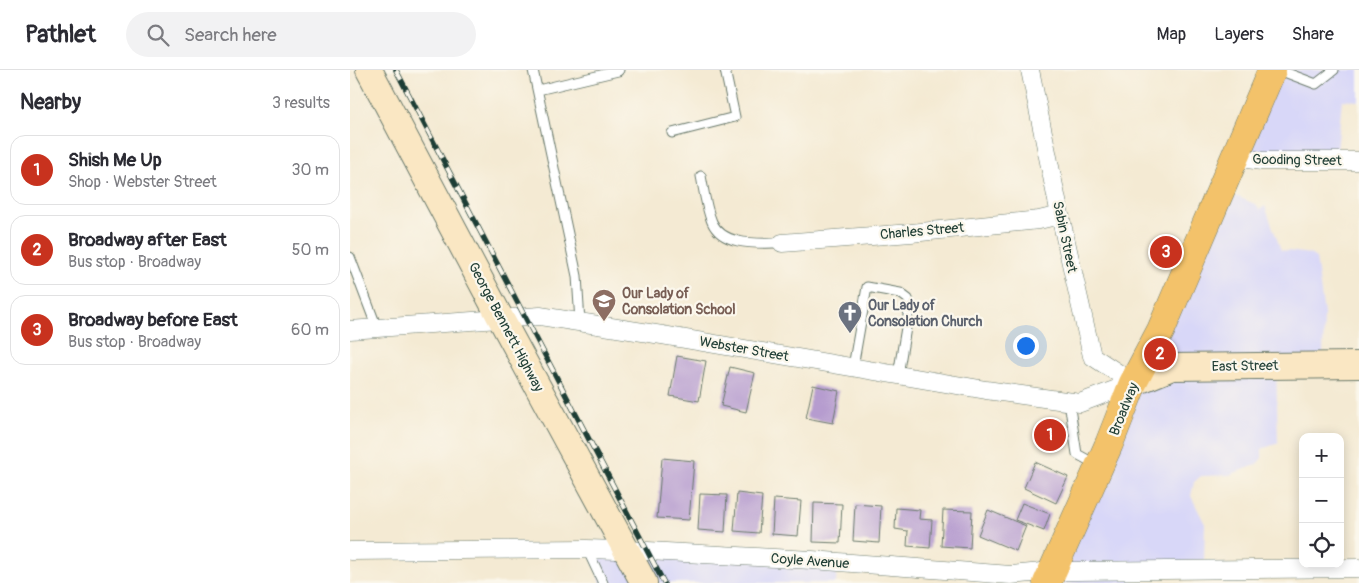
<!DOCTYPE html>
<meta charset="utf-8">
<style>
:root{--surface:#fff;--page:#f2f2f3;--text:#2b2b33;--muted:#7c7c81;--line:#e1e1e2;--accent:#c8321e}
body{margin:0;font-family:Pangolin,sans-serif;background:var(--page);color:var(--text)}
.controls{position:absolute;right:15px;bottom:15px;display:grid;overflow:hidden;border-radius:10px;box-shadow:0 2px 12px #0003}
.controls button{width:45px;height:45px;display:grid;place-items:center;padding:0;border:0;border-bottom:1px solid var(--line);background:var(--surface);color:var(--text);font:25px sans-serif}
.you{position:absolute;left:675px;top:275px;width:18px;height:18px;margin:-12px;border:4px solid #fff;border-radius:50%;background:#1a73e8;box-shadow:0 0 0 8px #1a73e833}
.badge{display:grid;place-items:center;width:32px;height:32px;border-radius:50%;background:var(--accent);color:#fff;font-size:16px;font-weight:700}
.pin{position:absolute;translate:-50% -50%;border:2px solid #fff;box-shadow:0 1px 5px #0006}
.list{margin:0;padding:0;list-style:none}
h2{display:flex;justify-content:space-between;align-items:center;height:65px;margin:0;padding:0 20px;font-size:21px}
h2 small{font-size:16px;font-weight:400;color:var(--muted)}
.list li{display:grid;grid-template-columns:32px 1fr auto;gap:15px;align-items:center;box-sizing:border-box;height:70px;margin:0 10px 10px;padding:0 10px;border:1px solid var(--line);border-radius:15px}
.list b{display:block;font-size:19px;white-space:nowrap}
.list p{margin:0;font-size:16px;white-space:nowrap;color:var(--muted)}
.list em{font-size:16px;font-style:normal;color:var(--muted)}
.icon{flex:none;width:28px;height:28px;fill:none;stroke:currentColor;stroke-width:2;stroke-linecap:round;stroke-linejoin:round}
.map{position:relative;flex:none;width:1009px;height:513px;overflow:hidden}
header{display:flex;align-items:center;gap:30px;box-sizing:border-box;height:70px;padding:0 25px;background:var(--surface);border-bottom:1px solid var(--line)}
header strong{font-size:24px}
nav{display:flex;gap:28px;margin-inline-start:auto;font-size:18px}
.search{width:350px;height:45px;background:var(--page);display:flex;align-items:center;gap:12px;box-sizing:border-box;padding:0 18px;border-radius:28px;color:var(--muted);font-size:19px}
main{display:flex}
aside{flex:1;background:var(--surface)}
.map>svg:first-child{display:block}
.built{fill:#d8d7f8}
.building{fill:#b69ccf}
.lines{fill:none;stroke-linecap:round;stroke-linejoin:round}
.lane-casing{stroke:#6a7a6c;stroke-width:11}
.street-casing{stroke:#6a7a6c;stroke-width:19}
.secondary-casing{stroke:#6a7a6c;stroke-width:28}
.primary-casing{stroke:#6a7a6c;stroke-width:29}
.lane{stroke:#fff;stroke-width:9}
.street{stroke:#fff;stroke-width:18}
.secondary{stroke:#fae7c3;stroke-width:26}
.primary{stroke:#f3c26a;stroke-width:28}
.rail-casing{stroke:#1f3d34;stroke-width:5.5}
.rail{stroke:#fbf7ec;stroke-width:4;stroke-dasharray:11;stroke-linecap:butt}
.labels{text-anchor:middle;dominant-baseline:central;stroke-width:4.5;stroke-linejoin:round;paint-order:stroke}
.street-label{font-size:14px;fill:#1f3d34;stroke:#fbf7ec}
.education-label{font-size:14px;font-weight:bold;fill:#785e54;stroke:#fbf7ec;text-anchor:start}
.worship-label{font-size:14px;font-weight:bold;fill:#5b616d;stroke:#fbf7ec;text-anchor:start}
</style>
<header>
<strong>Pathlet</strong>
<div class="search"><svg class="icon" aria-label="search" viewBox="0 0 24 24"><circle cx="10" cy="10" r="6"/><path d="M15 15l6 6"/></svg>Search here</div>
<nav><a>Map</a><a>Layers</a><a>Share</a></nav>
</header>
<main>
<aside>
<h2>Nearby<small>3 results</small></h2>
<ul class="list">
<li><span class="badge">1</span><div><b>Shish Me Up</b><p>Shop · Webster Street</p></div><em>30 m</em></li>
<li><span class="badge">2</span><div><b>Broadway after East</b><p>Bus stop · Broadway</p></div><em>50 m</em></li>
<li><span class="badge">3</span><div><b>Broadway before East</b><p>Bus stop · Broadway</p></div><em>60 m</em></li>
</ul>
</aside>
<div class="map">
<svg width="1009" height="513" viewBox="0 0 1009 513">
<rect width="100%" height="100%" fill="#fbf7ec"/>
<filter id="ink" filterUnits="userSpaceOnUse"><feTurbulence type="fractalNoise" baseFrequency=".02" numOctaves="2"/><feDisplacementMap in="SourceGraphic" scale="10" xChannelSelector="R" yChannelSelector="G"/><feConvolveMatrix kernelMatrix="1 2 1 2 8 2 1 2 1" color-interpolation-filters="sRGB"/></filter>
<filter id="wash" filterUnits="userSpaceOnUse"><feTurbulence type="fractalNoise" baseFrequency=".0096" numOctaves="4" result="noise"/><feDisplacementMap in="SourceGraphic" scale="20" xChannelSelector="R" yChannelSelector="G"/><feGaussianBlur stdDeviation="1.12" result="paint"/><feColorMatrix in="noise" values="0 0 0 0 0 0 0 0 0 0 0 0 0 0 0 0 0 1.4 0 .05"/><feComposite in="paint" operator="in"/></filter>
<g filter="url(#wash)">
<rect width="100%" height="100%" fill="#f4ead3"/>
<path class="built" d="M 921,0 L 1009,0 L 1009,31 L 992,30 L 987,82 L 972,84 L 884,83 Z
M 869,119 L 907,135 L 909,140 L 915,136 L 931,180 L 960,184 L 966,188 L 974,244 L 973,286 L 926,292 L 928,373 L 912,379 L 912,388 L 906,395 L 879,405 L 851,406 L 844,412 L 841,426 L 855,454 L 854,490 L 849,494 L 784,496 L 782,513 L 698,513 Z
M 237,475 L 487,490 L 486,513 L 251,513 Z"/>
<g id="blocks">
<path class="building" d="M 327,286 L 356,291 L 349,331 L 320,326 Z
M 380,297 L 405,303 L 396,342 L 371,336 Z
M 463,315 L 489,321 L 483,353 L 456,348 Z
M 312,388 L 344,391 L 339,450 L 307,448 Z
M 685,392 L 718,407 L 706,433 L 674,418 Z
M 387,423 L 412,426 L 409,463 L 384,461 Z
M 350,424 L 377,425 L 375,462 L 348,460 Z
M 424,429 L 451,431 L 448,466 L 422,464 Z
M 464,433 L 492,434 L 490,473 L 463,472 Z
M 672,433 L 700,444 L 694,461 L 665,450 Z
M 505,434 L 531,436 L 529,473 L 503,471 Z
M 546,438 L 570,440 L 569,449 L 582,450 L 580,478 L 557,476 L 558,461 L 545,459 Z
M 593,440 L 622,441 L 620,478 L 591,476 Z
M 638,440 L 676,456 L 666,481 L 628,465 Z"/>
</g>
</g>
<g filter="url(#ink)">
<use href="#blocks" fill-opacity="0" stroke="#6a7a6c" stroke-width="1"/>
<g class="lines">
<defs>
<path id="lane" d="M 183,0 L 227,206 L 230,252
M 929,0 L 966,14 L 984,0
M 188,20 L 268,1 L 269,0
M 322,63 L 385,47 L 375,0
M 351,106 C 354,121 356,138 362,152 C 373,177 409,173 432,173
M 0,187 L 27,258
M 503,297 L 517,217 L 550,223 L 558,229 L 560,234 L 548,305
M 719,332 L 727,384 L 747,395
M 237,479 L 253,513"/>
<path id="street" d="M 680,0 L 710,145 L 742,286 L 783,313
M 884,87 L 912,91 L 1009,91
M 432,173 L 561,163 L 689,150 L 710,145
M 0,260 L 190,246 L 312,265 L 636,320 L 730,333 L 783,313
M 0,481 L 237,479 L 298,481 L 462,490 L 661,505 L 702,501 L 726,501 L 1009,498"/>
<path id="secondary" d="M 19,0 L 151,249 L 294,513
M 783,313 L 822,297 L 1009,295"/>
<path id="primary" d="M 697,513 L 759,374 L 783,313 L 811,260 L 922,0"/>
</defs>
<use href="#lane" class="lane-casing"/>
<use href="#street" class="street-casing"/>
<use href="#secondary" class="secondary-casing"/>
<use href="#primary" class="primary-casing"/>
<use href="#lane" class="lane"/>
<use href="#street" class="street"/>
<use href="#secondary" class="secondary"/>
<use href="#primary" class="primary"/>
<defs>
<path id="rail" d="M 46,0 L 314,513"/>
</defs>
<use href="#rail" class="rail-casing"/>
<use href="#rail" class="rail"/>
</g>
</g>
<defs>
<symbol id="school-pin" viewBox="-11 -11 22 30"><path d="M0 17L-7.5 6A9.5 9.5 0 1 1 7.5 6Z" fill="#8d6e63" stroke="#fbf7ec"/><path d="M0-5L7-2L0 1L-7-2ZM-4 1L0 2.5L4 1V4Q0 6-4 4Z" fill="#fff"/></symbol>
<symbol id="church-pin" viewBox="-11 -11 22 30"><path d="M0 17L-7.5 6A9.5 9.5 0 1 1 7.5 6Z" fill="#6b7280" stroke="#fbf7ec"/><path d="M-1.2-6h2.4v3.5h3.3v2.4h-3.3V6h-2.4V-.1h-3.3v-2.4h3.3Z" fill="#fff"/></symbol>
</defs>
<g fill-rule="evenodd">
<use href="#school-pin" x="240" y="217" width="28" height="38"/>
<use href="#church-pin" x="486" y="229" width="28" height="38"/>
</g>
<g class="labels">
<g class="street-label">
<text transform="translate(947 90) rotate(1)">Gooding Street</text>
<text transform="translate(572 161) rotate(-5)">Charles Street</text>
<text transform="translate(715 167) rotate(78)">Sabin Street</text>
<text transform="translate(156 257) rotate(62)">George Bennett Highway</text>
<text transform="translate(394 279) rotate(10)">Webster Street</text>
<text transform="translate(895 296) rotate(-1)">East Street</text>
<text transform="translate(774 339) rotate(-68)">Broadway</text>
<text transform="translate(460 491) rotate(4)">Coyle Avenue</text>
</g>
<g class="education-label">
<text x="272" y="223">Our Lady of<tspan x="272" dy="16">Consolation School</tspan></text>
</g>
<g class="worship-label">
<text x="518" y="235">Our Lady of<tspan x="518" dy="16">Consolation Church</tspan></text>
</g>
</g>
</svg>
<div class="controls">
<button>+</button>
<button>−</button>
<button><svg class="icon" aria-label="locate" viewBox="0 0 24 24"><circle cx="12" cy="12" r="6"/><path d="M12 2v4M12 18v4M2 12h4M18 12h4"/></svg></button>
</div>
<div class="you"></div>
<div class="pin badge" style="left:700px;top:365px">1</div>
<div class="pin badge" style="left:810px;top:284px">2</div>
<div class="pin badge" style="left:816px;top:182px">3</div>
</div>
</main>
